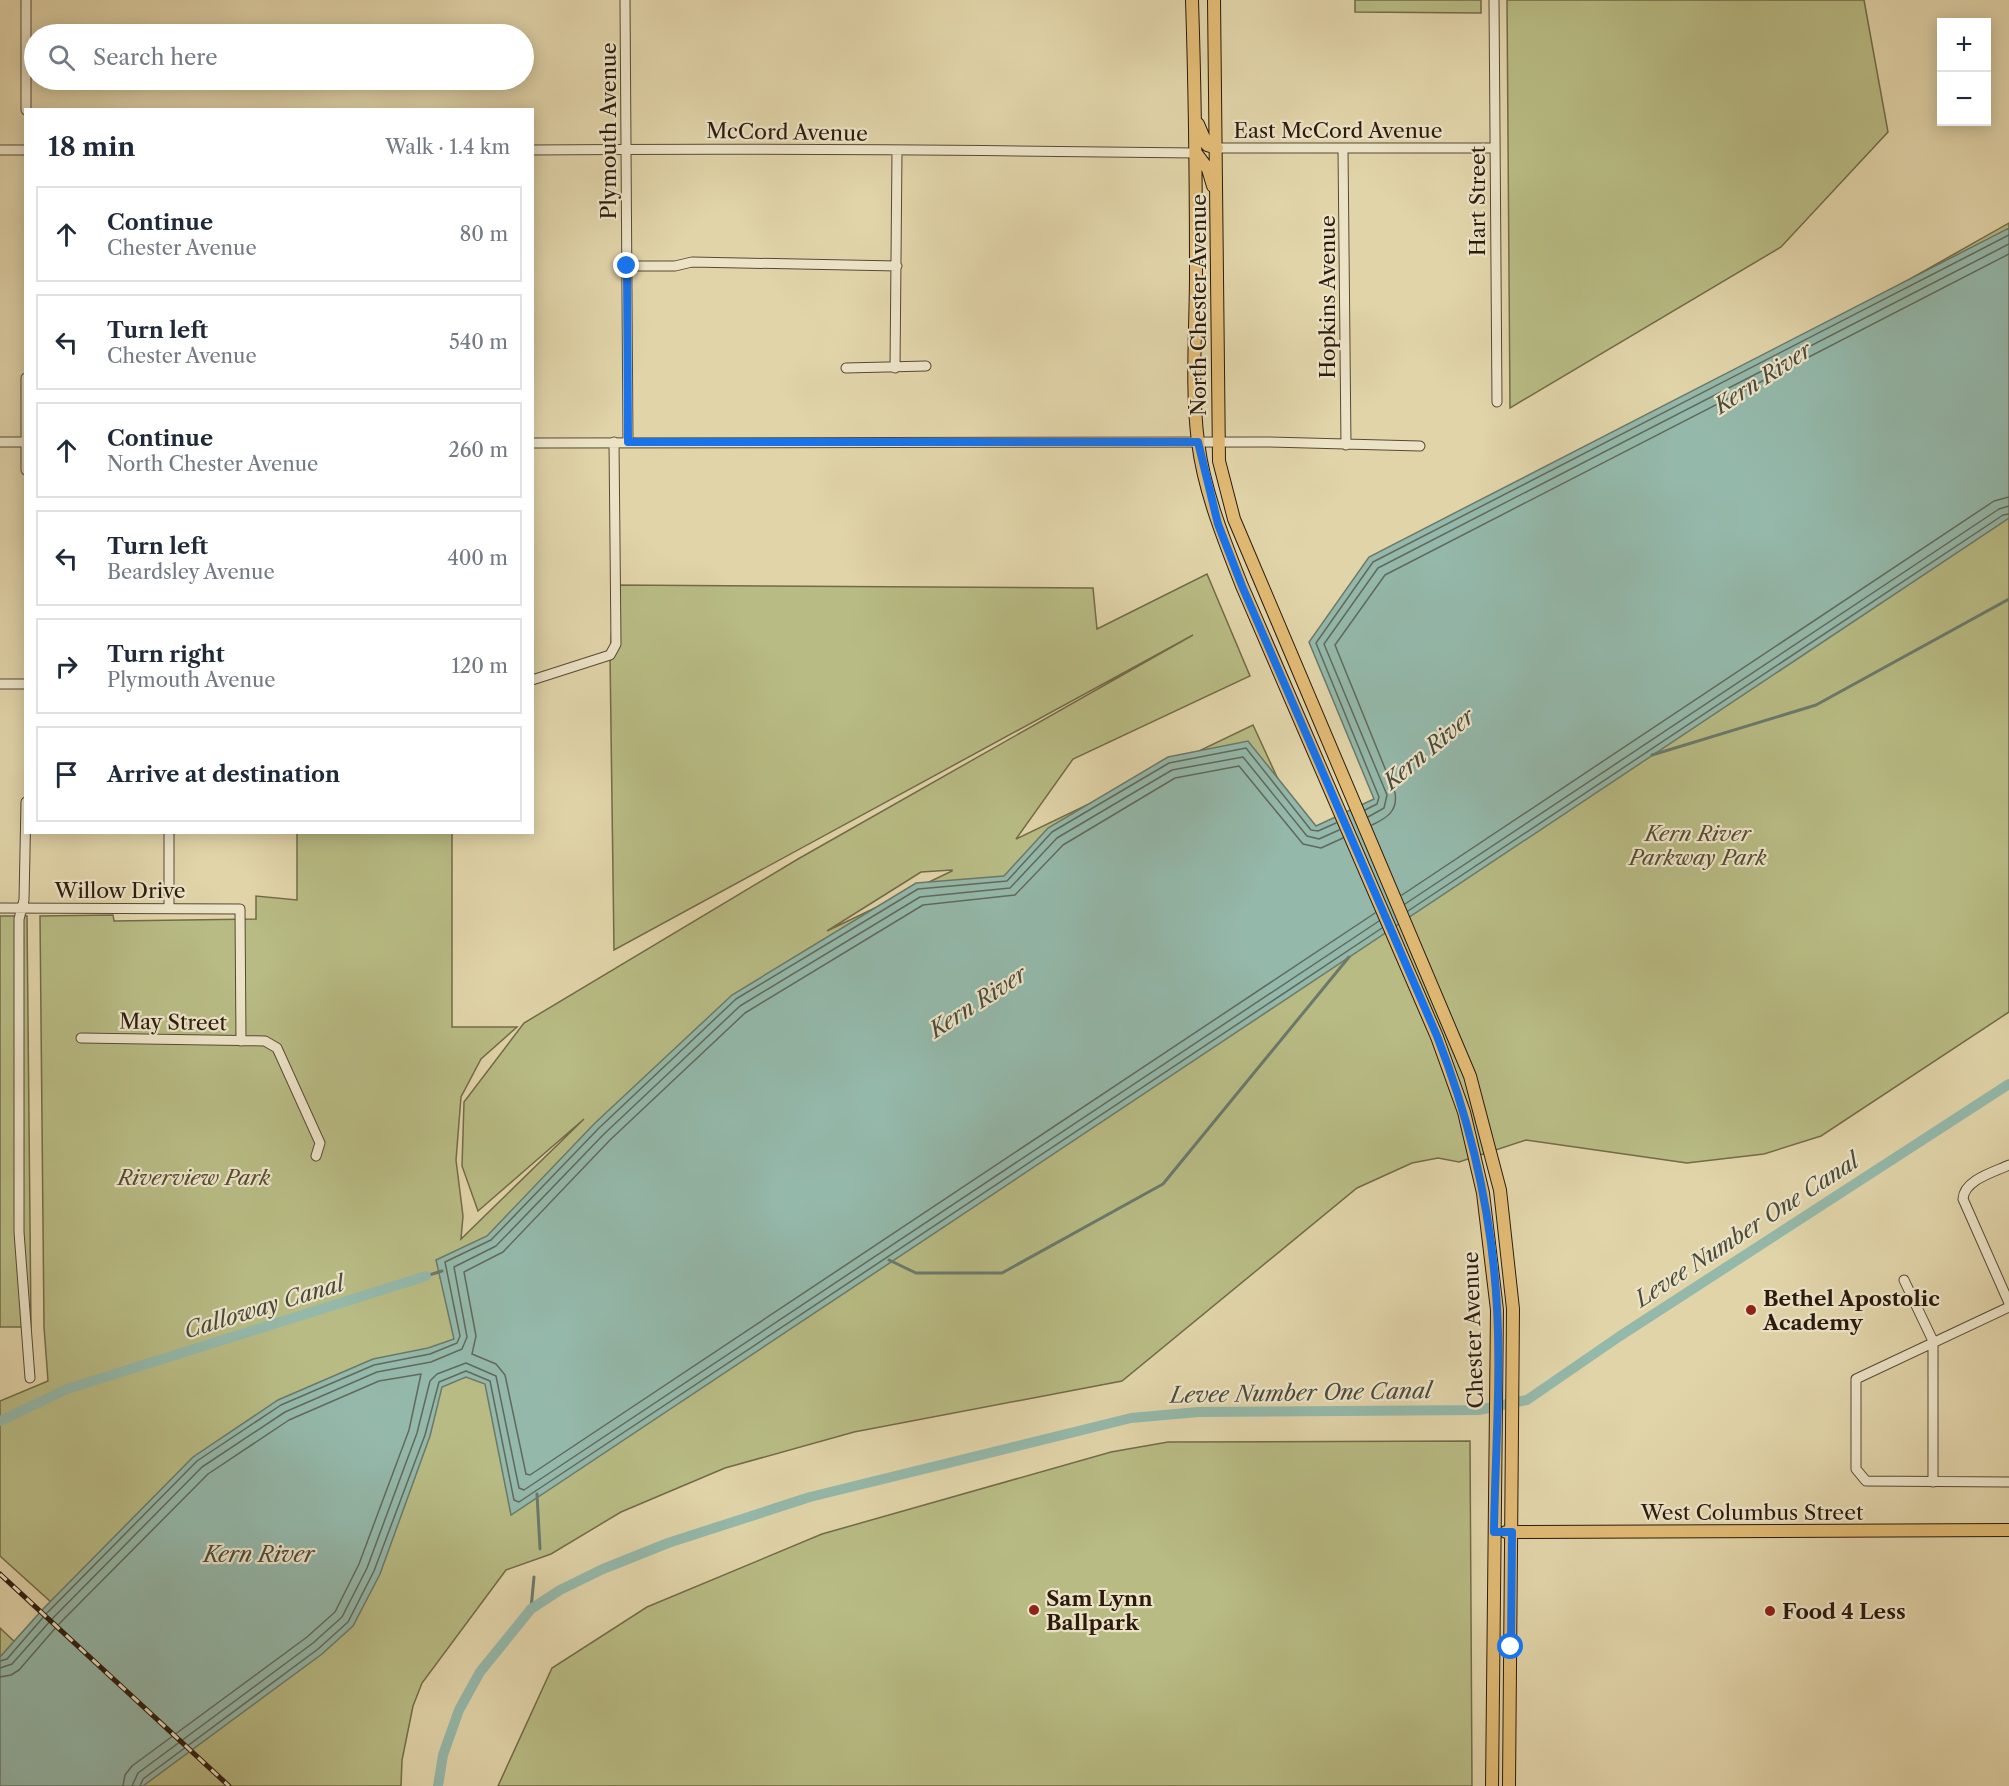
<!DOCTYPE html>
<meta charset="utf-8">
<style>
:root{--surface:#fff;--page:#f2f2f3;--text:#1f2937;--muted:#747a83;--line:#e0e1e3}
body{margin:0;font-family:"Libre Caslon Text",serif;background:var(--page);color:var(--text)}
.controls{position:absolute;right:18px;top:18px;display:grid;overflow:hidden;border-radius:0px;box-shadow:0 3px 15px #0003}
.controls button{width:54px;height:54px;display:grid;place-items:center;padding:0;border:0;border-bottom:2px solid var(--line);background:var(--surface);color:var(--text);font:30px sans-serif}
.stop{position:absolute;width:18px;height:18px;margin:-14px;border:4px solid #1a73e8;border-radius:50%;background:#fff}
.stop.end{background:#1a73e8;border-color:#fff;box-shadow:0 2px 6px #0008}
.list{margin:0;padding:0;list-style:none}
h2{display:flex;justify-content:space-between;align-items:center;height:78px;margin:0;padding:0 24px;font-size:26px}
h2 small{font-size:20px;font-weight:400;color:var(--muted)}
.list li{display:grid;grid-template-columns:39px 1fr auto;gap:18px;align-items:center;box-sizing:border-box;height:96px;margin:0 12px 12px;padding:0 12px;border:2px solid var(--line);border-radius:0px}
.list b{display:block;font-size:22px;white-space:nowrap}
.list p{margin:0;font-size:20px;white-space:nowrap;color:var(--muted)}
.list em{font-size:20px;font-style:normal;color:var(--muted)}
.icon{flex:none;width:33px;height:33px;fill:none;stroke:currentColor;stroke-width:2;stroke-linecap:round;stroke-linejoin:round}
.map{position:relative;flex:none;width:2009px;height:1786px;overflow:hidden}
.search{position:absolute;background:var(--surface);box-shadow:0 3px 15px #0003;left:24px;top:24px;width:510px;height:66px;display:flex;align-items:center;gap:15px;box-sizing:border-box;padding:0 21px;border-radius:33px;color:var(--muted);font-size:22px}
.panel{position:absolute;background:var(--surface);box-shadow:0 3px 15px #0003;left:24px;top:108px;width:510px;height:726px;border-radius:0px}
.map>svg:first-child{display:block}
.green{fill:#b8bb84;stroke:#726b48;stroke-width:1.5;fill-rule:evenodd}
.water{fill:#94b8aa;stroke:#6a796b;stroke-width:1.5}
.lines{fill:none;stroke-linecap:round;stroke-linejoin:round}
.shore{stroke:#606a5c;stroke-width:1.5}
.stream{stroke:#6a796b;stroke-width:3}
.canal{stroke:#94b8aa;stroke-width:10}
.minor-casing{stroke:#584934;stroke-width:11}
.major-casing{stroke:#2b1b0d;stroke-width:14}
.minor{stroke:#ece3c7;stroke-width:9}
.major{stroke:#e0ba74;stroke-width:12}
.rail-casing{stroke:#2b1b0d;stroke-width:5}
.rail{stroke:#ece3c7;stroke-width:3;stroke-dasharray:9;stroke-linecap:butt}
.route{stroke:#1a73e8;stroke-width:8}
.poi-dot{fill:#8f2418;stroke:#ece3c7;stroke-width:2}
.labels{text-anchor:middle;dominant-baseline:central;stroke-width:4.5;stroke-linejoin:round;paint-order:stroke}
.street-label{font-size:21px;fill:#2b1b0d;stroke:#ece3c7}
.park-label{font-size:21px;font-style:italic;fill:#554b31;stroke:#ece3c7}
.poi-label{font-size:21px;font-weight:bold;fill:#2b1b0d;stroke:#ece3c7;text-anchor:start}
.water-label{font-size:22px;font-style:italic;fill:#4a4a3c;stroke:#ece3c7}
</style>
<div class="map">
<svg width="2009" height="1786" viewBox="0 0 2009 1786">
<rect width="100%" height="100%" fill="#e1d4a9"/>
<filter id="stains"><feTurbulence type="fractalNoise" baseFrequency=".00333" numOctaves="4"/><feColorMatrix values="0 0 0 0 .2 0 0 0 0 .09 0 0 0 0 .02 0 0 0 .5 -.17"/></filter>
<radialGradient id="worn" r=".72"><stop offset=".6" stop-color="#630" stop-opacity="0"/><stop offset="1" stop-color="#630" stop-opacity=".3"/></radialGradient>
<path class="green" d="M 1355,0 L 1481,0 L 1481,13 L 1355,12 Z
M 1507,0 L 1864,0 L 1888,132 L 1781,247 L 1510,408 Z
M 2009,223 L 2009,1012 L 1821,1136 L 1764,1154 L 1687,1163 L 1526,1140 L 1459,1162 L 1438,1158 L 1412,1163 L 1357,1188 L 1122,1381 L 854,1432 L 725,1468 L 621,1512 L 551,1554 L 506,1570 L 422,1683 L 413,1706 L 402,1760 L 401,1786 L 0,1786 L 0,1628 L 147,1766 L 62,1612 L 0,1556 L 0,1401 L 48,1381 L 44,1327 L 40,916 L 113,915 L 114,921 L 256,919 L 256,896 L 297,900 L 297,833 L 452,833 L 452,1027 L 517,1027 L 481,1059 L 461,1097 L 456,1160 L 463,1216 L 461,1239 L 584,1119 L 478,1211 L 462,1166 L 464,1102 L 524,1023 L 798,859 L 1193,635 L 614,950 L 610,655 L 615,585 L 1093,588 L 1097,629 L 1207,574 L 1250,676 L 1073,759 L 1016,839 L 1253,725 L 1306,840 L 1391,799 L 1388,574 ZM 952,870 L 952,871 L 827,931 L 921,872 Z
M 0,916 L 27,916 L 31,1327 L 0,1327 Z
M 1470,1441 L 1472,1786 L 498,1786 L 552,1668 L 647,1607 L 822,1534 L 1111,1452 L 1168,1442 Z"/>
<path class="water" d="M 2009,228 L 2009,518 L 511,1515 L 485,1384 L 466,1377 L 442,1387 L 430,1436 L 380,1574 L 353,1626 L 322,1654 L 143,1786 L 0,1786 L 0,1657 L 42,1610 L 193,1457 L 278,1400 L 373,1359 L 428,1348 L 454,1339 L 436,1260 L 487,1236 L 594,1124 L 732,995 L 916,883 L 1004,876 L 1048,828 L 1168,757 L 1248,741 L 1316,826 L 1374,799 L 1309,642 L 1369,557 Z"/>
<g class="lines">
<path class="shore" d="M 1365,810 L 1377,804 L 1379,797 L 1316,643 L 1373,562 L 2009,235
M 1368,817 L 1384,808 L 1387,795 L 1324,644 L 1378,568 L 2009,244
M 1372,825 C 1387,818 1398,811 1395,793 L 1335,645 L 1385,575 L 2009,254
M 1343,838 L 1321,848 L 1303,844 L 1239,766 L 1175,778 L 1063,845 L 1015,895 L 923,905 L 745,1013 L 610,1140 L 503,1252 L 464,1272 L 476,1336 L 472,1354 L 496,1364 L 505,1375 L 526,1474 L 530,1475 L 1375,913
M 1402,895 L 1994,501 L 2009,497
M 1405,904 L 1999,509 L 2009,506
M 1408,911 L 2003,515 L 2009,514
M 0,1661 L 7,1659 L 46,1614 L 197,1461 L 281,1405 L 374,1365 L 430,1354 L 457,1343 L 460,1336 L 445,1262 L 491,1240 L 599,1128 L 736,999 L 918,889 L 1007,881 L 1052,832 L 1169,763 L 1246,748 L 1311,830 L 1318,831 L 1336,823
M 0,1668 L 12,1664 L 52,1619 L 202,1467 L 285,1412 L 377,1372 L 431,1362 L 462,1349 L 467,1337 L 454,1267 L 496,1246 L 604,1134 L 740,1006 L 920,897 L 1010,888 L 1057,838 L 1172,770 L 1243,757 L 1307,836 L 1319,839 L 1339,830
M 0,1677 L 11,1675 L 19,1670 L 58,1625 L 208,1474 L 289,1420 L 379,1381 L 421,1374 L 409,1430 L 359,1564 L 335,1612 L 307,1637 L 132,1766 L 125,1775 L 123,1786
M 132,1786 L 138,1773 L 313,1643 L 342,1617 L 367,1568 L 417,1433 L 430,1381 L 437,1374 L 466,1363 L 496,1376 L 519,1488 L 524,1490 L 1379,921
M 140,1786 L 143,1779 L 318,1649 L 348,1622 L 374,1571 L 425,1435 L 439,1382 L 466,1371 L 490,1381 L 514,1500 L 519,1502 L 1382,928"/>
<path class="stream" d="M 1652,755 L 1816,705 L 2009,599
M 889,1260 L 916,1273 L 1002,1273 L 1163,1184 L 1349,957
M 426,1276 L 442,1271
M 537,1494 L 540,1549
M 531,1609 L 534,1577"/>
<path class="canal" d="M 0,1421 L 67,1389 L 426,1276
M 438,1786 L 443,1755 L 459,1710 L 480,1672 L 531,1609 L 560,1590 L 603,1569 L 668,1543 L 810,1497 L 1131,1418 L 1198,1412 L 1479,1410 L 1527,1400 L 1620,1336 L 2009,1084"/>
<defs>
<path id="minor" d="M 26,0 L 26,110
M 625,0 L 628,442
M 1494,0 L 1497,402
M 1217,148 L 1495,148
M 1343,149 L 1346,445
M 0,150 L 26,150
M 532,150 C 753,148 975,150 1196,153
M 627,266 L 675,266 L 692,262 L 897,266
M 846,368 L 926,366
M 895,368 L 897,151
M 26,378 L 26,470
M 0,442 L 26,442
M 532,443 L 1269,442 L 1420,446
M 532,680 L 610,655 L 616,644 L 614,442
M 0,684 L 26,684
M 26,802 L 24,900 L 19,919 L 19,1232 L 30,1378
M 0,908 L 240,909 L 241,1041
M 169,908 L 169,832
M 81,1038 L 265,1041 L 277,1048 L 320,1143 L 316,1156
M 2009,1165 C 1994,1172 1964,1180 1963,1199 L 2009,1303
M 1904,1280 L 1933,1341 L 1933,1482
M 2009,1307 L 1856,1379 L 1856,1469 L 1866,1481 L 2009,1482"/>
<path id="major" d="M 1192,0 C 1195,91 1196,182 1196,273 C 1196,329 1191,387 1198,442 C 1204,491 1224,540 1242,586 L 1437,1037 L 1464,1112 L 1483,1193 L 1497,1310 L 1492,1786
M 1214,0 L 1219,461 L 1234,519 L 1470,1076 L 1500,1190 L 1513,1309 L 1509,1786
M 1198,124 L 1207,145 L 1217,148
M 1196,153 L 1208,169 L 1213,186
M 1506,1532 L 2009,1530"/>
</defs>
<use href="#minor" class="minor-casing"/>
<use href="#major" class="major-casing"/>
<use href="#minor" class="minor"/>
<use href="#major" class="major"/>
<defs>
<path id="rail" d="M 0,1574 L 229,1786"/>
</defs>
<use href="#rail" class="rail-casing"/>
<use href="#rail" class="rail"/>
</g>
<g class="lines">
<path class="route" d="M 627,266 L 628,442 L 1198,442 L 1218,524 L 1242,586 L 1437,1036 C 1471,1123 1492,1214 1497,1308 C 1501,1382 1495,1458 1494,1532 L 1512,1532 L 1511,1647"/>
</g>
<g class="poi-dot">
<circle cx="1751" cy="1310" r="6"/>
<circle cx="1034" cy="1610" r="6"/>
<circle cx="1770" cy="1611" r="6"/>
</g>
<g class="labels">
<g class="street-label">
<text x="1338" y="130">East McCord Avenue</text>
<text transform="translate(608 131) rotate(-90)">Plymouth Avenue</text>
<text transform="translate(787 132) rotate(1)">McCord Avenue</text>
<text transform="translate(1477 201) rotate(-90)">Hart Street</text>
<text transform="translate(1327 297) rotate(-90)">Hopkins Avenue</text>
<text transform="translate(1198 305) rotate(-90)">North Chester Avenue</text>
<text x="120" y="890">Willow Drive</text>
<text transform="translate(173 1022) rotate(1)">May Street</text>
<text transform="translate(1473 1330) rotate(-92)">Chester Avenue</text>
<text x="1752" y="1512">West Columbus Street</text>
</g>
<g class="park-label">
<text x="1698" y="833">Kern River<tspan x="1698" dy="24">Parkway Park</tspan></text>
<text x="194" y="1177">Riverview Park</text>
</g>
<g class="poi-label">
<text x="1763" y="1298">Bethel Apostolic<tspan x="1763" dy="24">Academy</tspan></text>
<text x="1046" y="1598">Sam Lynn<tspan x="1046" dy="24">Ballpark</tspan></text>
<text x="1782" y="1611">Food 4 Less</text>
</g>
<g class="water-label">
<text transform="translate(1763 378) rotate(-33)">Kern River</text>
<text transform="translate(1429 749) rotate(-40)">Kern River</text>
<text transform="translate(978 1002) rotate(-33)">Kern River</text>
<text transform="translate(1747 1230) rotate(-33)">Levee Number One Canal</text>
<text transform="translate(264 1307) rotate(-17)">Calloway Canal</text>
<text transform="translate(1301 1393) rotate(-1)">Levee Number One Canal</text>
<text x="259" y="1554">Kern River</text>
</g>
</g>
<rect width="100%" height="100%" filter="url(#stains)"/>
<rect width="100%" height="100%" fill="url(#worn)"/>
</svg>
<div class="controls">
<button>+</button>
<button>−</button>
</div>
<div class="stop" style="left:1511px;top:1647px"></div>
<div class="stop end" style="left:627px;top:266px"></div>
<div class="search"><svg class="icon" aria-label="search" viewBox="0 0 24 24"><circle cx="10" cy="10" r="6"/><path d="M15 15l6 6"/></svg>Search here</div>
<section class="panel">
<h2>18 min<small>Walk · 1.4 km</small></h2>
<ul class="list">
<li><svg class="icon" aria-label="ahead" viewBox="0 0 24 24"><path d="M12 20V5M6 11l6-6 6 6"/></svg><div><b>Continue</b><p>Chester Avenue</p></div><em>80 m</em></li>
<li><svg class="icon" aria-label="left" viewBox="0 0 24 24"><path d="M17 20v-9H6M10 6l-5 5 5 5"/></svg><div><b>Turn left</b><p>Chester Avenue</p></div><em>540 m</em></li>
<li><svg class="icon" aria-label="ahead" viewBox="0 0 24 24"><path d="M12 20V5M6 11l6-6 6 6"/></svg><div><b>Continue</b><p>North Chester Avenue</p></div><em>260 m</em></li>
<li><svg class="icon" aria-label="left" viewBox="0 0 24 24"><path d="M17 20v-9H6M10 6l-5 5 5 5"/></svg><div><b>Turn left</b><p>Beardsley Avenue</p></div><em>400 m</em></li>
<li><svg class="icon" aria-label="right" viewBox="0 0 24 24"><path d="M7 20v-9h11M14 6l5 5-5 5"/></svg><div><b>Turn right</b><p>Plymouth Avenue</p></div><em>120 m</em></li>
<li><svg class="icon" aria-label="arrive" viewBox="0 0 24 24"><path d="M6 21V4h12l-3 4 3 4H6"/></svg><div><b>Arrive at destination</b></div></li>
</ul>
</section>
</div>
